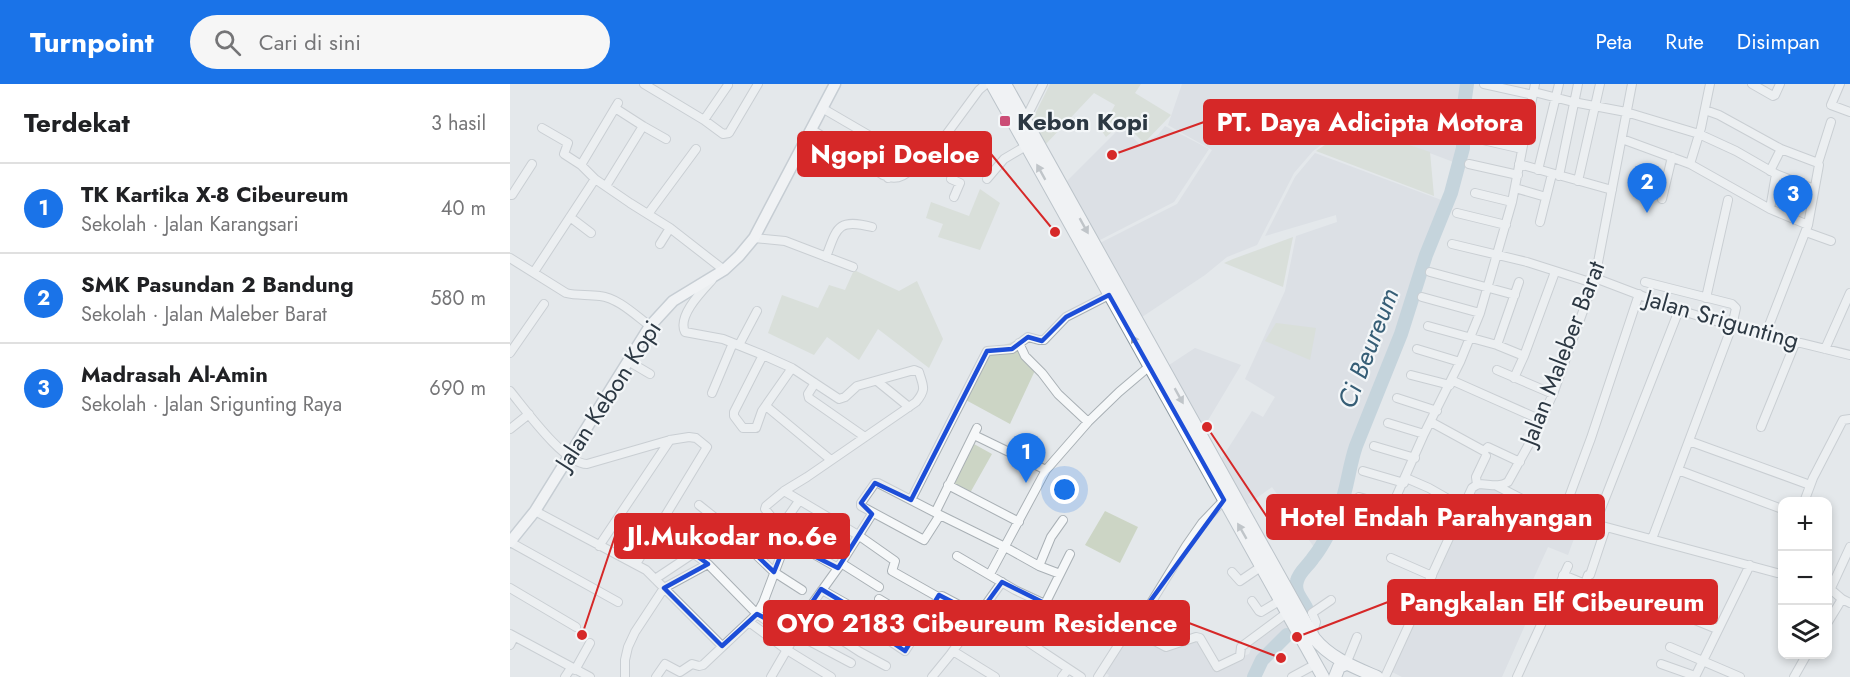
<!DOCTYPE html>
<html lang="id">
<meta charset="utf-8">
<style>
:root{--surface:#fff;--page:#f6f6f6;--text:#202124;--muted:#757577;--line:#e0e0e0;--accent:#1a73e8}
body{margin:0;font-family:Jost,sans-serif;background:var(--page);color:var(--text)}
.controls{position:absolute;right:18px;bottom:18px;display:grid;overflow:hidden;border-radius:12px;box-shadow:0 3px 9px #0003}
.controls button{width:54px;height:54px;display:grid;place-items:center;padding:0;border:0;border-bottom:2px solid var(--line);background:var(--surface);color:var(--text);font:30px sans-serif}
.you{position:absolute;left:555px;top:406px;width:21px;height:21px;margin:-15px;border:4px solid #fff;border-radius:50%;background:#1a73e8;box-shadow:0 0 0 9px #1a73e833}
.badge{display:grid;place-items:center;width:39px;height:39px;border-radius:50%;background:var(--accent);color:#fff;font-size:20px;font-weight:700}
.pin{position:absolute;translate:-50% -50px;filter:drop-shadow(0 2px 3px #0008)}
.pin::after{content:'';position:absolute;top:32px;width:21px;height:18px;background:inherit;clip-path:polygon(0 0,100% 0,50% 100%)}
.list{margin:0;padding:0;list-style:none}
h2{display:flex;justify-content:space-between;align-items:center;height:78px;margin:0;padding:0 24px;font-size:26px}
h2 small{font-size:20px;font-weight:400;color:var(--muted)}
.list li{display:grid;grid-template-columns:39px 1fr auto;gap:18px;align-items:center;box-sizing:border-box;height:90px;padding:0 24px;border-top:2px solid var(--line)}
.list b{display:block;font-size:22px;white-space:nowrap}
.list p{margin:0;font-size:20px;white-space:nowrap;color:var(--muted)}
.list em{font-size:20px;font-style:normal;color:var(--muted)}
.icon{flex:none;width:33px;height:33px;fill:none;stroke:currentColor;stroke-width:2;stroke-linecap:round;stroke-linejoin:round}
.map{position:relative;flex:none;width:1340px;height:593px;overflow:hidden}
header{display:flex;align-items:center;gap:36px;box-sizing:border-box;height:84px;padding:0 30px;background:var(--accent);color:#fff}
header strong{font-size:28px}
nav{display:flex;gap:33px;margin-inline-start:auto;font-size:21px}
.search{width:420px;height:54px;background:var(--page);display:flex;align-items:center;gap:15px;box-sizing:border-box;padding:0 21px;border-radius:33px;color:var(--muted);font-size:22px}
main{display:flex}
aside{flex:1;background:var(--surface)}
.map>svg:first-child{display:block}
.built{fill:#d2d7dd}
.green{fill:#ccd5c5}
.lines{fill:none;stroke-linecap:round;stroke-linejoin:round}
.river{stroke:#a0bcca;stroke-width:14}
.minor-casing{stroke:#a9b0b5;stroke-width:10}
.major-casing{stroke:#a3aeb7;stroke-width:13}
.highway-casing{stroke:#8b98a1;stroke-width:14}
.minor{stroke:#f6f8f9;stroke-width:8}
.major{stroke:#fff;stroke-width:10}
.highway{stroke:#fff;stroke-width:12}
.oneway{fill:#969ca1}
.marked{fill:none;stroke:#1d4ed8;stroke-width:4.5;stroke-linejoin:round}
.poi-dot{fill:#cb4d76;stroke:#f3f6f8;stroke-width:2}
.labels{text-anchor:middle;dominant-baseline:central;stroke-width:4.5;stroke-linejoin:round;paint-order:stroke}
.poi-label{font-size:24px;font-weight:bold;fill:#2c3843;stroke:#f3f6f8;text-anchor:start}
.street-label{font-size:24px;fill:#2c3843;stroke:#f3f6f8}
.water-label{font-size:26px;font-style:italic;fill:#365e76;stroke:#f3f6f8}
.leader{fill:none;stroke:#d62828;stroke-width:2}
.callout-dot{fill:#d62828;stroke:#f3f6f8;stroke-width:2}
.callout{fill:#d62828;stroke:#d62828;stroke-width:2}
.callout-label{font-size:26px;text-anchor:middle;font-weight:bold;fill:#fff}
</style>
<header>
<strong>Turnpoint</strong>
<div class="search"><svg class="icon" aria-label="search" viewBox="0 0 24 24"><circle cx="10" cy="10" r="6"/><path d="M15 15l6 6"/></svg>Cari di sini</div>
<nav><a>Peta</a><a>Rute</a><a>Disimpan</a></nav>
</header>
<main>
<aside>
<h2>Terdekat<small>3 hasil</small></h2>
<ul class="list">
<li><span class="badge">1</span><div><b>TK Kartika X-8 Cibeureum</b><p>Sekolah · Jalan Karangsari</p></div><em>40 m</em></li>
<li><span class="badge">2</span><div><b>SMK Pasundan 2 Bandung</b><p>Sekolah · Jalan Maleber Barat</p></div><em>580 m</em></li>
<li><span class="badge">3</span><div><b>Madrasah Al-Amin</b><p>Sekolah · Jalan Srigunting Raya</p></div><em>690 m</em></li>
</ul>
</aside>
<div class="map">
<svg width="1340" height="593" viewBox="0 0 1340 593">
<rect width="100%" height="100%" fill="#e4e8eb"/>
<path class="built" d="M 672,0 L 957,0 L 946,79 L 841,39 L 803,67 L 784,89 L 747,161 L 717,173 L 695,191 L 629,235 L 590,159 L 667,120 L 702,66 L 658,41 Z
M 612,42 L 630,61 L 648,51 L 655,42 L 699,65 L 664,118 L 588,157 L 555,99 Z
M 805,69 L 934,117 L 928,139 L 919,152 L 869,300 L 838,376 L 838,389 L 830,417 L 806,466 L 762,403 L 734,423 L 710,377 L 742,327 L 753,333 L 765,313 L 735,295 L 775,207 L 786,152 L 827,138 L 826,131 L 755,152 L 785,93 Z
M 685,264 L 731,281 L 691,348 L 656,283 Z
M 973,402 L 990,406 L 1047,436 L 1069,441 L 1058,471 L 1038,463 L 1009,526 L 1020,530 L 992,593 L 892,593 L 880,587 L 964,407 Z
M 773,533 L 779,547 L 754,565 L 740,593 L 598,593 L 599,591 L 592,587 L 618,546 L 659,567 L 691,552 L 705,583 L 739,570 L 747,550 Z"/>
<path class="green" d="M 540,0 L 631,0 L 625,9 L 661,31 L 634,59 L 613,38 L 596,53 L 591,46 L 605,21 L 584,9 L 535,61 L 521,38 Z
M 843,42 L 920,68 L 924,112 L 806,67 Z
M 470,105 L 490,119 L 470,166 L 428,153 L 433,140 L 416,134 L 421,118 L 459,132 Z
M 783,153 L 773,203 L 714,179 L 723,175 Z
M 344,186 L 389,207 L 407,197 L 433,255 L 419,284 L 368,245 L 349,276 L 317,253 L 304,271 L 258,249 L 272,211 L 308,224 L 319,201 L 335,206 Z
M 766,239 L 806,244 L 800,276 L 755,257 Z
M 510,255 L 515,272 L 528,280 L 500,340 L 454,315 L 476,276 L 486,264 Z
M 464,360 L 482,370 L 460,409 L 443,399 Z
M 595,427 L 628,443 L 610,479 L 575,461 Z"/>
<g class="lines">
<path class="river" d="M 798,535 C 801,521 782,512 787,497 C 789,488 798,482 803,474 C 813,462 820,447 826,434 C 837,411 838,385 846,362 L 891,250 L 916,171 L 941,109 L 953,64 L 953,28 L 957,0
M 744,593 L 752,576 L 777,551"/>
<defs>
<path id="minor" d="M 134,0 L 194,36 L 218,1
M 974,0 L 1023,11
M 1242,0 L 1263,12 L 1265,11 L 1270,0
M 1330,0 L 1321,21 L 1340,28
M 1024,8 L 1063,18 L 1116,28 L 1189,50 L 1226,67 L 1266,90 L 1304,105
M 312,24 L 391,70 L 378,94
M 1195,26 L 1209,31 L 1271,65 L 1260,87
M 969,30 L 1017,40
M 194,36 L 213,50 L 219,49 L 248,0
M 515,36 L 533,0
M 133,42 L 156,55
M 32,44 L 58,59 L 54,70 L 71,81 L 85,95 L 120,119 L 160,144 L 214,186
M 301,45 L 373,91 C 397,103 411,73 420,55 L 430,59 L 469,6 L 476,0
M 438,50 L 456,59 L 451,69 L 456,74 L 441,95 L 450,99 L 444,113
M 964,54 L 1012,65
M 1112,55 L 1180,80 L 1260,125 L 1298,141
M 1271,65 L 1308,79
M 391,70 C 404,70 408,57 420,55
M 959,80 L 1008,91
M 1009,80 L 1102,106
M 1180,80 L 1191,44 L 1200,0
M 71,81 L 108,19
M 1028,86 L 1049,0
M 1049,92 L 1068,0
M 477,95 L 494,75 L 516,62
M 1068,97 L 1090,0
M 96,102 L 133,42 L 105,24
M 1005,104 L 1036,113
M 965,109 L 1002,118
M 0,111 L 2,111 L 22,80
M 1152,115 L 1162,73
M 1260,125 L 1266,90
M 947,129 L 996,141
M 138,130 L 186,65
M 60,133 L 81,149
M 1030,138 L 1042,90
M 1296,148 L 1321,157
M 244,154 L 275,157 L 343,183
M 150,160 L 160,144
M 942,160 L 1017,178 L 1083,199
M 316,173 C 327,144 327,134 362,143
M 0,174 L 56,209 C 67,212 78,210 90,212 C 108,214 125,231 140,242
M 24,188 L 85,95
M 920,188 L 1005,211
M 1085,194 L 1169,226 L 1222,242 L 1340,271
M 1135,198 L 1222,220 L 1226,224 L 1222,242 L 1142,455
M 912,213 L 970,229
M 1196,214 L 1218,116
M 1169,226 L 1085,440 L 1267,489
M 918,242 L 987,261 L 1014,272
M 1256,249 L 1298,141 L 1309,81 L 1308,79 L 1321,38
M 509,259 L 515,272 L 532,289 L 548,310 L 578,338
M 229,261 L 247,227
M 987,261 L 1009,198
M 907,265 L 950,278
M 1315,265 L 1340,209
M 0,269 L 34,220
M 253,271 L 224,328 L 224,332 L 233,344 L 246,344 L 252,327 L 282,284
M 118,277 L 140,290
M 987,286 L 1043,310
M 901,291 L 940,301
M 1004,294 L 1014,272 L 1045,188
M 941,296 L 1031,336
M 367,297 L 399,323
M 305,299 L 298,310 L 299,314 L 355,353
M 0,307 C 15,325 54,380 77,380 L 160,356 L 179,353 L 186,354 L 197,363 L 126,480
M 202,309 L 223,259
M 887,314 L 927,327
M 256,322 L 321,376
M 921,338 L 974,367 L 978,363 L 1010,378
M 878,339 L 914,350
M 1251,343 L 1286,257
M 0,345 L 19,330
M 464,351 L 536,386
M 1179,357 L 1300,401
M 864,362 L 905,374
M 1168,386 L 1272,425
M 853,387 L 894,399
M 896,394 L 919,404 L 954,424
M 438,401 L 509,438
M 967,401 L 966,393 L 976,372
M 987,402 L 1033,426 L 1051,433 L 1052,432 L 1081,354 L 1129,210
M 274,407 L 348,451 L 385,477 L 382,487 L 428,513
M 849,413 L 882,422
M 401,416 L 477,267 L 502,265 L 518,253 L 529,256 L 534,256 L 556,233 L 599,211
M 1294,418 L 1303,394 L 1333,336 L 1340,335
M 189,421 L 219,445 L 264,488 L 292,506
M 836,421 L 876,437
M 25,427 L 136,486 L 212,562
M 426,427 L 467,344
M 430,431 L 414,456 L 351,422 L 351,419 L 365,399 L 368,399 L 430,431 L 495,463 L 529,482 L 550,490
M 874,440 L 914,350 L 950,278 L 970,229 L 1002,118 L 1025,0
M 270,444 L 289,417
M 0,458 L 108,518
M 276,458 L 300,468 L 328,484
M 89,462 L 160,356
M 184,470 L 198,480
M 447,472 L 505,506 L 535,520 L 560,470
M 881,474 L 922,492
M 331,479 L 369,503
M 529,482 L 541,453 L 553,436
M 722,488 L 730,497 L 752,482
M 480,490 L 536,386 L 578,338 L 609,308 L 642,280
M 1053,491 L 1075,500 L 1078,491 L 1080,491 L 1096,443
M 145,495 L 232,437
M 1318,503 L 1332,515 L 1340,519
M 0,504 L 66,543
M 1321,504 L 1340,463
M 312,506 L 353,529 L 353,539 L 395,567 L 425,521 L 428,513 L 432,512 L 468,531
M 369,515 L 412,541
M 742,517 L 749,527 L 751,528 L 771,516
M 535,520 L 611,557
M 425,521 L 430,522 L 460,544
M 471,527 L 571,593
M 1163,527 L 1207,545
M 293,531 L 350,568 L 376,582
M 239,538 L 277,566 L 321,593
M 1318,538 L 1332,515
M 620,544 L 656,563 L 686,553 L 690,554 L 707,583 L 730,572 L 731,563 L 778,528
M 800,547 L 804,545 L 806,538 L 802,529 L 821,516
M 0,550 L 80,593
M 286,550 L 341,579
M 0,561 L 4,553
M 1160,563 L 1230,593
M 443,567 L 485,593
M 836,580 L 847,553
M 1151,580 L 1185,592
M 65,586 L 80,559
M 55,593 L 61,584
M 115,593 L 115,576 L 118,563 L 125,548 L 154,504 L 198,480 L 247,530 L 263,541 L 282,548
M 146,593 L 155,580 L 170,588 L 182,580 L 189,582 L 193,581 L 247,530 L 253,519 L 276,458 L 275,450 L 255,425 L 256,422 L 274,407 L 297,393 L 406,318 C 417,305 413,302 409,288 L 404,286 L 347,302 L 335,313 L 329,315 L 282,284 L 253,271 L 213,255 L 175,248 C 167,232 192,207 202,196
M 261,593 L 286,550 L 282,548 L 328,484 L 362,430
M 422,593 L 440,571 L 492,498
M 552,593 L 558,585
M 588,593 L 611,557 L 636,527 L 676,462 L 692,439 L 714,416
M 782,593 L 806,580
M 875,593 L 962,404 L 968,400 C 979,400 989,404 998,398 L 1023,353 L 1043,310 L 1085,194 L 1122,0
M 1007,593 L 1058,482
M 1185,593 L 1240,481
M 1284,593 L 1297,570"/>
<path id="major" d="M 0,458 L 25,427 L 140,242 L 163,217 L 214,186 L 229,172 L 244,154 L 325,0"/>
<path id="highway" d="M 482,0 L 813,593
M 495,0 L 804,554 C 820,574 844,583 867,593
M 825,593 L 829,583 L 836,580"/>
</defs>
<use href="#minor" class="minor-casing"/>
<use href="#major" class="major-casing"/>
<use href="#highway" class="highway-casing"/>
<use href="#minor" class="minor"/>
<use href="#major" class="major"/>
<use href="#highway" class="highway"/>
</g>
<defs><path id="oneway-solid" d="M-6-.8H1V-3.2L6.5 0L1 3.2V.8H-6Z" transform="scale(1.5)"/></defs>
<g class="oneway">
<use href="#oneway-solid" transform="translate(531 88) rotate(-119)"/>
<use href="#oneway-solid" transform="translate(574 142) rotate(61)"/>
<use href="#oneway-solid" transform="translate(626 259) rotate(-119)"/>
<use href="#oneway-solid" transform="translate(669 312) rotate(61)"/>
<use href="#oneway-solid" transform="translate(732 447) rotate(-120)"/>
</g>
<path d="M0 0H1340V593H0ZM 599,211 L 714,416 L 611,557 L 492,498 L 468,531 L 429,511 L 395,567 L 353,539 L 351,529 L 311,505 L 282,548 L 247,530 L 212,562 L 154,504 L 198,480 L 184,470 L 219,445 L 264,488 L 276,458 L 328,484 L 362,430 L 351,419 L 365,399 L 401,416 L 477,267 L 502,265 L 518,253 L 532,257 L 556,233 Z" fill="#e4e8eb" fill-opacity=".55" fill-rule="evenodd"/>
<path class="marked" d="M 599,211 L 714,416 L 611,557 L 492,498 L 468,531 L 429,511 L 395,567 L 353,539 L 351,529 L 311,505 L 282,548 L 247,530 L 212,562 L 154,504 L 198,480 L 184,470 L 219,445 L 264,488 L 276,458 L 328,484 L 362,430 L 351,419 L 365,399 L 401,416 L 477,267 L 502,265 L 518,253 L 532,257 L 556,233 Z"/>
<rect class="poi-dot" x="489" y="31" width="12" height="12" rx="3"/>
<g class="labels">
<g class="poi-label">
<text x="507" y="37">Kebon Kopi</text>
</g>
<g class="street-label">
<text transform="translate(1212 235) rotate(16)">Jalan Srigunting</text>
<text transform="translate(1052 269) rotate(-69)">Jalan Maleber Barat</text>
<text transform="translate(98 311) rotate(-57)">Jalan Kebon Kopi</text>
</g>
<g class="water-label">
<text transform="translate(858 264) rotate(-69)">Ci Beureum</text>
</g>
</g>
<path class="leader" d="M602 71L694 38M545 148L481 70M697 343L757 433M72 551L105 452M787 553L878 518M771 574L679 539"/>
<g class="callout-dot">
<circle cx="602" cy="71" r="6"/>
<circle cx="545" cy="148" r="6"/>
<circle cx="697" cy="343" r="6"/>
<circle cx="72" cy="551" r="6"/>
<circle cx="787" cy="553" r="6"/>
<circle cx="771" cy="574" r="6"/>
</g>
<g class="callout">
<rect x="694" y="16" width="331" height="44" rx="6"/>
<rect x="288" y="48" width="193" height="44" rx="6"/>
<rect x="757" y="411" width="337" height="44" rx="6"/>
<rect x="105" y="430" width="234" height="44" rx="6"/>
<rect x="878" y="496" width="329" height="44" rx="6"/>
<rect x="254" y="517" width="425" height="44" rx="6"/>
</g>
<g class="callout-label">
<text x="860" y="47">PT. Daya Adicipta Motora</text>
<text x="385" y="79">Ngopi Doeloe</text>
<text x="926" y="442">Hotel Endah Parahyangan</text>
<text x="222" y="461">Jl.Mukodar no.6e</text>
<text x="1042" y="527">Pangkalan Elf Cibeureum</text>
<text x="467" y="548">OYO 2183 Cibeureum Residence</text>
</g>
</svg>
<div class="controls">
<button>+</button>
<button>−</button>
<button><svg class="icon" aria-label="layers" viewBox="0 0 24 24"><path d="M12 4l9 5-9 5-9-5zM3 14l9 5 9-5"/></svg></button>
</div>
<div class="you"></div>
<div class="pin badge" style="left:516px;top:399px">1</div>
<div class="pin badge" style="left:1137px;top:129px">2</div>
<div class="pin badge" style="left:1283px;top:141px">3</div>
</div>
</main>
